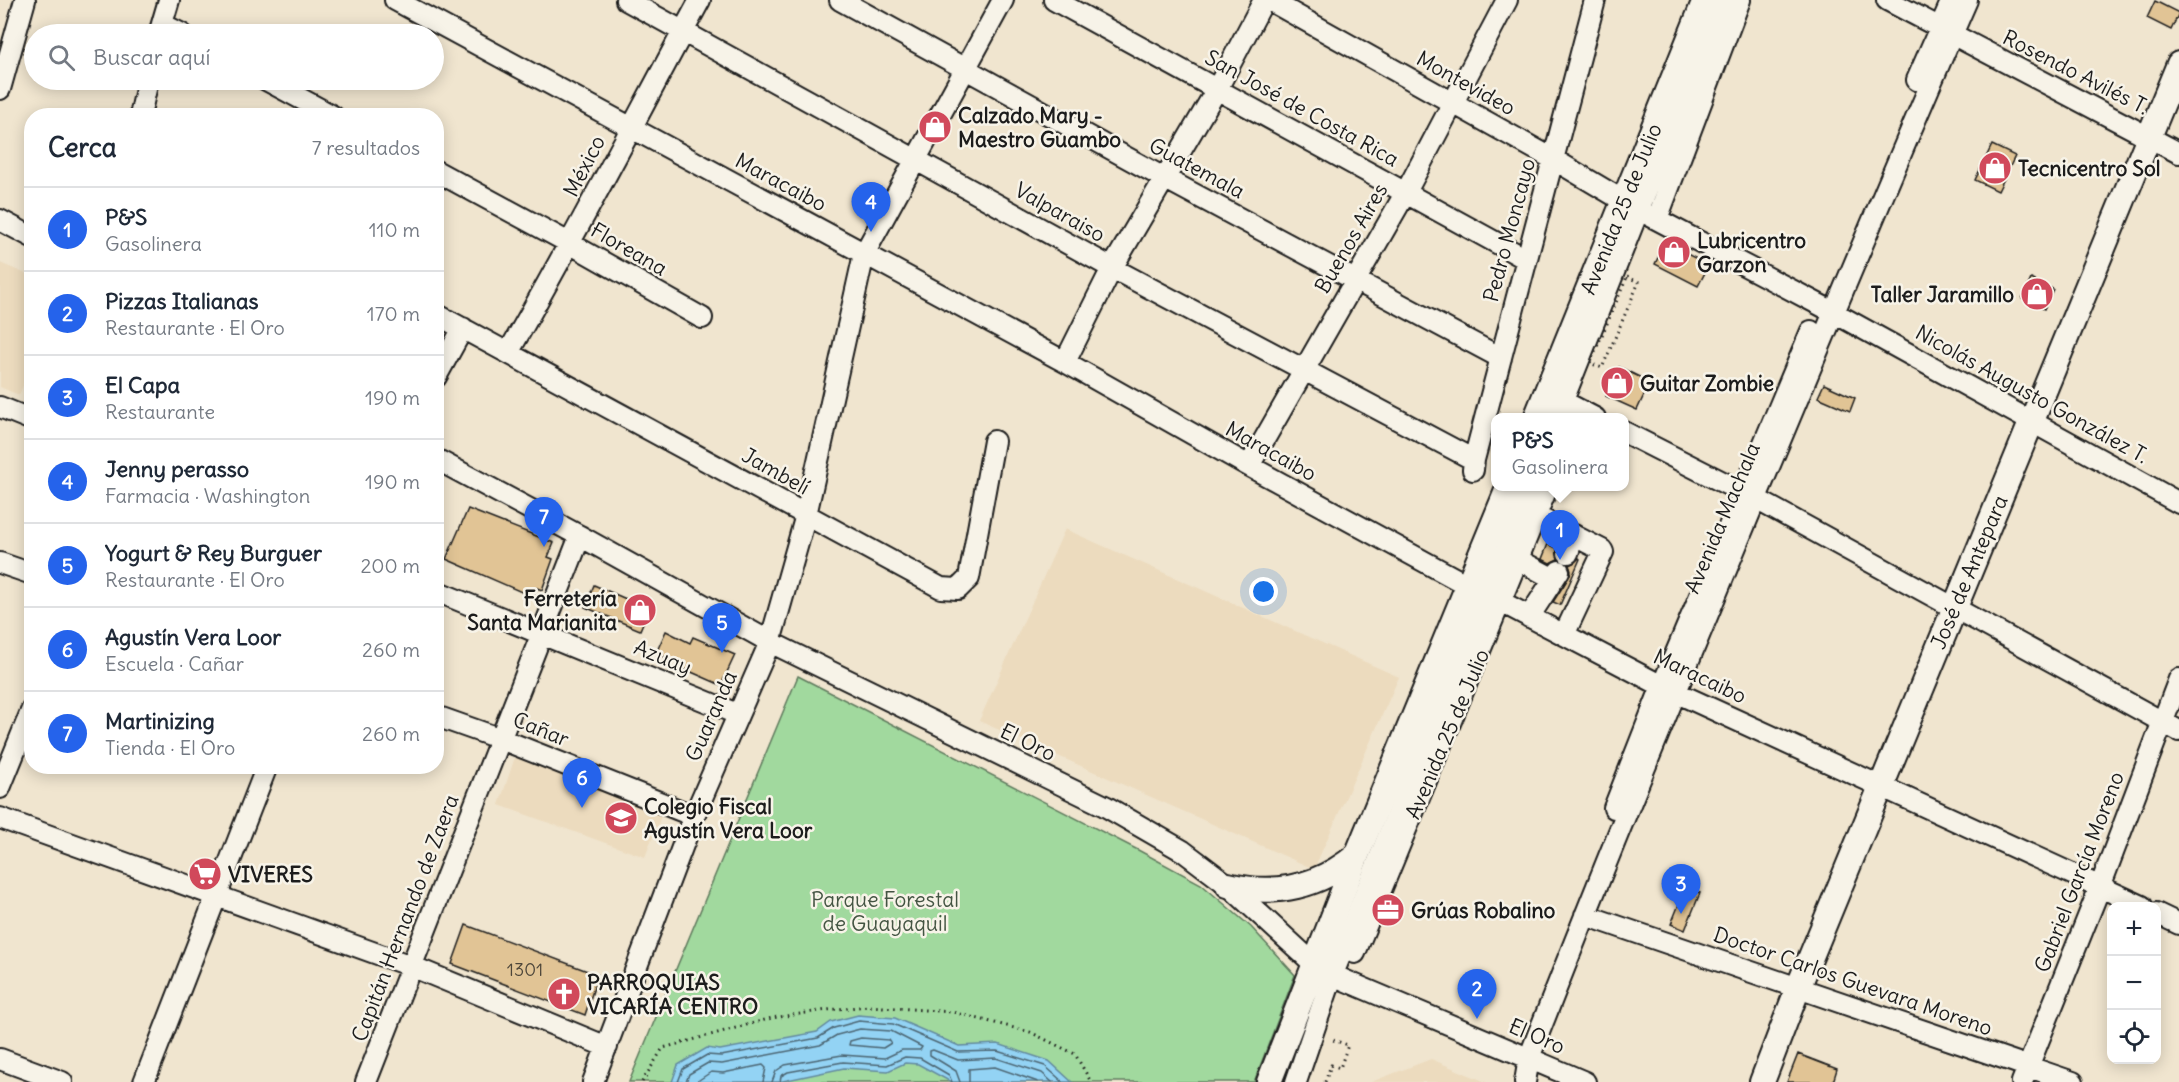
<!DOCTYPE html>
<html lang="es">
<meta charset="utf-8">
<style>
:root{--surface:#fff;--page:#f6f6f7;--text:#1f2937;--muted:#747a83;--line:#e0e1e3;--accent:#2563eb}
body{margin:0;font-family:Delius,sans-serif;background:var(--page);color:var(--text)}
.controls{position:absolute;right:18px;bottom:18px;display:grid;overflow:hidden;border-radius:12px;box-shadow:0 3px 15px #0003}
.controls button{width:54px;height:54px;display:grid;place-items:center;padding:0;border:0;border-bottom:2px solid var(--line);background:var(--surface);color:var(--text);font:30px sans-serif}
.you{position:absolute;left:1264px;top:592px;width:21px;height:21px;margin:-15px;border:4px solid #fff;border-radius:50%;background:#1a73e8;box-shadow:0 0 0 9px #1a73e833}
.badge{display:grid;place-items:center;width:39px;height:39px;border-radius:50%;background:var(--accent);color:#fff;font-size:20px;font-weight:700}
.pin{position:absolute;translate:-50% -50px;filter:drop-shadow(0 2px 3px #0008)}
.pin::after{content:'';position:absolute;top:32px;width:21px;height:18px;background:inherit;clip-path:polygon(0 0,100% 0,50% 100%)}
.popup{position:absolute;left:1491px;top:413px;width:138px;height:78px;box-sizing:border-box;display:grid;place-content:center;border-radius:12px;background:var(--surface);filter:drop-shadow(0 2px 4px #0005);font-size:20px;white-space:nowrap;color:var(--muted)}
.popup b{font-size:22px;color:var(--text)}
.popup::after{content:'';position:absolute;left:50%;top:100%;margin-left:-12px;border:12px solid transparent;border-top-color:var(--surface)}
.list{margin:0;padding:0;list-style:none}
h2{display:flex;justify-content:space-between;align-items:center;height:78px;margin:0;padding:0 24px;font-size:26px}
h2 small{font-size:20px;font-weight:400;color:var(--muted)}
.list li{display:grid;grid-template-columns:39px 1fr auto;gap:18px;align-items:center;box-sizing:border-box;height:84px;padding:0 24px;border-top:2px solid var(--line)}
.list b{display:block;font-size:22px;white-space:nowrap}
.list p{margin:0;font-size:20px;white-space:nowrap;color:var(--muted)}
.list em{font-size:20px;font-style:normal;color:var(--muted)}
.icon{flex:none;width:33px;height:33px;fill:none;stroke:currentColor;stroke-width:2;stroke-linecap:round;stroke-linejoin:round}
.map{position:relative;flex:none;width:2179px;height:1082px;overflow:hidden}
.search{position:absolute;background:var(--surface);box-shadow:0 3px 15px #0003;left:24px;top:24px;width:420px;height:66px;display:flex;align-items:center;gap:15px;box-sizing:border-box;padding:0 21px;border-radius:33px;color:var(--muted);font-size:22px}
.panel{position:absolute;background:var(--surface);box-shadow:0 3px 15px #0003;left:24px;top:108px;width:420px;height:666px;border-radius:24px}
.map>svg:first-child{display:block}
.built{fill:#ecdbbe}
.green{fill:#a1d99e;stroke:#5e7a5d;stroke-width:1.5}
.water{fill:#93d3f4;stroke:#638a9e;stroke-width:1.5}
.lines{fill:none;stroke-linecap:round;stroke-linejoin:round}
.shore{stroke:#4c6572;stroke-width:1.5}
.building{fill:#e1c495;stroke:#1c1c1c;stroke-width:1.5}
.minor-casing{stroke:#1c1c1c;stroke-width:24}
.major-casing{stroke:#1c1c1c;stroke-width:28}
.path{stroke:#1c1c1c;stroke-width:3;stroke-dasharray:1.5 4.5;stroke-linecap:butt}
.minor{stroke:#f7f3e8;stroke-width:20}
.major{stroke:#f7f3e8;stroke-width:24}
.labels{text-anchor:middle;dominant-baseline:central;stroke-width:5;stroke-linejoin:round;paint-order:stroke}
.number-label{font-size:18px;fill:#4d463a}
.street-label{font-size:21px;fill:#1c1c1c;stroke:#f7f3e8}
.poi-label{font-size:21px;font-weight:bold;fill:#1c1c1c;stroke:#f7f3e8;text-anchor:start}
.park-label{font-size:21px;fill:#445543;stroke:#f7f3e8}
</style>
<div class="map">
<svg width="2179" height="1082" viewBox="0 0 2179 1082">
<rect width="100%" height="100%" fill="#f0e5cf"/>
<filter id="ink" filterUnits="userSpaceOnUse"><feTurbulence type="fractalNoise" baseFrequency=".0167" numOctaves="2"/><feDisplacementMap in="SourceGraphic" scale="12" xChannelSelector="R" yChannelSelector="G"/><feConvolveMatrix kernelMatrix="1 2 1 2 8 2 1 2 1" color-interpolation-filters="sRGB"/></filter>
<g filter="url(#ink)">
<path class="built" d="M 0,263 L 31,276 L 31,367 L 19,395 L 0,387 Z
M 1065,529 L 1399,677 L 1314,869 L 979,721 Z
M 516,754 L 663,811 L 645,857 L 499,805 Z
M 1431,1059 L 1486,1082 L 1371,1082 Z"/>
<path class="green" d="M 798,676 L 1138,850 L 1201,884 L 1251,927 L 1295,975 L 1254,1082 L 629,1082 Z"/>
<path class="water" d="M 858,1015 L 895,1018 L 959,1046 L 998,1044 L 1049,1061 L 1072,1082 L 951,1082 L 918,1064 L 905,1063 L 888,1071 L 844,1068 L 778,1082 L 672,1082 L 678,1065 L 707,1048 L 720,1050 L 817,1032 L 831,1022 Z"/>
<g class="lines">
<path class="shore" d="M 861,1038 L 889,1040 L 891,1043 L 883,1048 L 849,1045 L 850,1041 Z
M 678,1082 L 683,1069 L 707,1055 L 721,1056 L 818,1038 L 834,1028 L 859,1021 L 893,1024 L 958,1052 L 997,1051 L 1045,1066 L 1063,1082
M 686,1082 L 689,1074 L 708,1063 L 722,1064 L 820,1045 L 837,1035 L 860,1029 L 891,1031 L 922,1047 L 920,1050 L 902,1050 L 885,1058 L 842,1055 L 785,1065 L 776,1071 L 772,1082
M 696,1082 L 711,1072 L 723,1073 L 763,1065 L 766,1068 L 763,1082
M 780,1082 L 781,1076 L 788,1072 L 843,1062 L 887,1065 L 905,1057 L 920,1058 L 949,1075 L 952,1082
M 960,1082 L 956,1071 L 930,1055 L 930,1051 L 933,1050 L 958,1060 L 996,1058 L 1042,1073 L 1052,1082
M 969,1082 L 969,1069 L 995,1067 L 1038,1082"/>
</g>
<path class="building" d="M 2155,1 L 2179,13 L 2171,30 L 2147,18 Z
M 1992,145 L 2015,156 L 1998,191 L 1975,180 Z
M 1665,243 L 1709,265 L 1698,286 L 1655,264 Z
M 2031,279 L 2053,289 L 2044,309 L 2022,299 Z
M 1619,367 L 1650,382 L 1637,410 L 1606,396 Z
M 1824,384 L 1855,398 L 1850,411 L 1818,397 Z
M 468,509 L 554,543 L 548,557 L 553,559 L 542,590 L 537,588 L 533,597 L 446,559 Z
M 1548,544 L 1557,548 L 1558,559 L 1550,563 L 1542,559 Z
M 1579,558 L 1580,559 L 1560,605 L 1553,602 L 1569,577 L 1571,571 L 1569,565 L 1575,562 Z
M 594,585 L 649,609 L 640,630 L 585,607 Z
M 666,631 L 690,643 L 693,637 L 735,655 L 721,685 L 680,667 L 681,664 L 656,653 Z
M 1686,887 L 1700,893 L 1685,930 L 1671,924 Z
M 466,925 L 598,975 L 585,1015 L 452,964 Z
M 1798,1054 L 1837,1069 L 1833,1082 L 1787,1082 Z"/>
<g class="lines">
<defs>
<path id="minor" d="M 395,0 L 1065,362 L 1249,466 L 1469,586 L 1484,593 L 1662,686 L 2142,906
M 626,0 L 1112,268 L 1474,460
M 840,0 L 1164,178 L 1501,358
M 1054,0 L 1526,259
M 1269,0 L 1553,159 L 1639,210 L 1822,306 L 2179,503
M 1887,0 L 2179,153
M 162,24 L 182,34
M 159,34 L 169,0
M 266,80 L 333,116
M 1917,80 L 1952,0
M 0,89 L 25,0
M 140,116 L 148,80
M 436,171 L 571,244 L 702,318
M 1657,219 L 1740,0
M 0,220 L 32,237
M 436,314 L 941,588 L 958,589 L 969,578 L 994,441
M 508,353 C 575,237 636,118 700,0
M 1065,362 L 1112,268 L 1217,89 L 1264,0
M 436,377 L 463,328
M 1551,395 L 1595,418
M 0,407 L 32,420
M 1556,418 L 1722,0
M 1624,432 L 1756,499 L 2179,731
M 436,459 L 580,536 L 770,642 L 1105,806 L 1183,851 L 1228,885 L 1314,964 L 1344,980 L 1585,1082
M 1249,466 L 1406,192 L 1507,0
M 1473,470 L 1474,460 L 1595,0
M 1536,516 L 1602,550 L 1603,552 L 1564,635
M 1568,553 L 1574,535
M 1519,560 L 1554,579
M 0,563 L 32,574
M 436,591 L 737,714
M 1529,617 L 1559,571
M 436,716 L 501,739 L 694,816
M 0,788 L 32,709
M 1614,808 L 1662,686 L 1811,331
M 0,818 L 411,966 L 607,1047
M 2156,913 L 2179,924
M 1585,915 L 2073,1082
M 1355,953 L 1548,486
M 0,1059 L 62,1082
M 144,1082 L 267,766
M 366,1082 L 580,536
M 593,1082 L 694,816 L 770,642 L 806,515 L 864,254 L 1003,0
M 1296,1082 L 1333,974 L 1528,486
M 1525,1082 L 1529,1058 C 1602,870 1679,684 1756,498 C 1826,332 1895,165 1967,0
M 2022,1082 L 2100,887 L 2179,679"/>
<path id="major" d="M 1536,418 L 1705,0
M 1228,885 C 1276,897 1320,886 1357,855
M 1269,1082 L 1357,855 L 1509,486
M 1762,1082 L 1798,988 L 2179,64"/>
</defs>
<use href="#minor" class="minor-casing"/>
<use href="#major" class="major-casing"/>
<path class="path" d="M 1627,277 L 1639,282 L 1602,368 L 1590,363 Z
M 642,1082 L 663,1048 L 772,1018 L 827,1010 L 869,1006 L 952,1012 L 1030,1032 L 1075,1054 L 1091,1082
M 1325,1082 L 1331,1065 L 1340,1068 L 1348,1045 L 1330,1039"/>
<use href="#minor" class="minor"/>
<use href="#major" class="major"/>
</g>
</g>
<defs>
<symbol id="shop-disc" viewBox="-11 -11 22 22"><circle r="9.5" fill="#d1495b" stroke="#f7f3e8"/><path d="M-5-2.5h2.3a2.7 3.5 0 0 1 5.4 0H5L5.5 6h-11ZM-1.5-2.5h3a1.5 2.3 0 0 0-3 0Z" fill="#fff"/></symbol>
<symbol id="school-disc" viewBox="-11 -11 22 22"><circle r="9.5" fill="#d1495b" stroke="#f7f3e8"/><path d="M0-5L7-2L0 1L-7-2ZM-4 1L0 2.5L4 1V4Q0 6-4 4Z" fill="#fff"/></symbol>
<symbol id="supermarket-disc" viewBox="-11 -11 22 22"><circle r="9.5" fill="#d1495b" stroke="#f7f3e8"/><path d="M-6-5.5h2.5l.6 2H6L4.5 2H-2.5L-4.4-4H-6ZM-1.5 3.2a1.3 1.3 0 1 0 .1 0ZM3 3.2a1.3 1.3 0 1 0 .1 0Z" fill="#fff"/></symbol>
<symbol id="office-disc" viewBox="-11 -11 22 22"><circle r="9.5" fill="#d1495b" stroke="#f7f3e8"/><path d="M-6-3h4V-5.5h4V-3h4V5H-6ZM-1-4.5V-3h2v-1.5ZM-6 0V1H6V0Z" fill="#fff"/></symbol>
<symbol id="church-disc" viewBox="-11 -11 22 22"><circle r="9.5" fill="#d1495b" stroke="#f7f3e8"/><path d="M-1.2-6h2.4v3.5h3.3v2.4h-3.3V6h-2.4V-.1h-3.3v-2.4h3.3Z" fill="#fff"/></symbol>
</defs>
<g fill-rule="evenodd">
<use href="#shop-disc" x="916" y="108" width="38" height="38"/>
<use href="#shop-disc" x="1976" y="149" width="38" height="38"/>
<use href="#shop-disc" x="1655" y="233" width="38" height="38"/>
<use href="#shop-disc" x="2018" y="275" width="38" height="38"/>
<use href="#shop-disc" x="1598" y="364" width="38" height="38"/>
<use href="#shop-disc" x="621" y="591" width="38" height="38"/>
<use href="#school-disc" x="602" y="799" width="38" height="38"/>
<use href="#supermarket-disc" x="186" y="855" width="38" height="38"/>
<use href="#office-disc" x="1369" y="891" width="38" height="38"/>
<use href="#church-disc" x="545" y="975" width="38" height="38"/>
</g>
<g class="labels">
<g class="number-label">
<text x="525" y="969">1301</text>
</g>
<g class="street-label">
<text transform="translate(2076 72) rotate(27)">Rosendo Avilés T.</text>
<text transform="translate(1466 83) rotate(29)">Montevideo</text>
<text transform="translate(1302 108) rotate(29)">San José de Costa Rica</text>
<text transform="translate(584 166) rotate(-63)">México</text>
<text transform="translate(1197 168) rotate(28)">Guatemala</text>
<text transform="translate(781 182) rotate(28)">Maracaibo</text>
<text transform="translate(1621 209) rotate(-68)">Avenida 25 de Julio</text>
<text transform="translate(1060 212) rotate(29)">Valparaiso</text>
<text transform="translate(1509 230) rotate(-75)">Pedro Moncayo</text>
<text transform="translate(1351 238) rotate(-60)">Buenos Aires</text>
<text transform="translate(629 249) rotate(30)">Floreana</text>
<text transform="translate(2032 394) rotate(29)">Nicolás Augusto González T.</text>
<text transform="translate(1271 451) rotate(29)">Maracaibo</text>
<text transform="translate(776 471) rotate(29)">Jambelí</text>
<text transform="translate(1722 518) rotate(-67)">Avenida Machala</text>
<text transform="translate(1969 572) rotate(-67)">José de Antepara</text>
<text transform="translate(663 657) rotate(22)">Azuay</text>
<text transform="translate(1700 676) rotate(25)">Maracaibo</text>
<text transform="translate(711 716) rotate(-66)">Guaranda</text>
<text transform="translate(541 729) rotate(22)">Cañar</text>
<text transform="translate(1447 734) rotate(-67)">Avenida 25 de Julio</text>
<text transform="translate(1028 742) rotate(26)">El Oro</text>
<text transform="translate(2079 872) rotate(-69)">Gabriel García Moreno</text>
<text transform="translate(405 918) rotate(-69)">Capitán Hernando de Zaera</text>
<text transform="translate(1853 981) rotate(19)">Doctor Carlos Guevara Moreno</text>
<text transform="translate(1537 1036) rotate(23)">El Oro</text>
</g>
<g class="poi-label">
<text x="958" y="115">Calzado Mary -<tspan x="958" dy="24">Maestro Guambo</tspan></text>
<text x="2018" y="168">Tecnicentro Sol</text>
<text x="1697" y="240">Lubricentro<tspan x="1697" dy="24">Garzon</tspan></text>
<text x="2014" y="294" text-anchor="end">Taller Jaramillo</text>
<text x="1640" y="383">Guitar Zombie</text>
<text x="617" y="598" text-anchor="end">Ferretería<tspan x="617" dy="24">Santa Marianita</tspan></text>
<text x="644" y="806">Colegio Fiscal<tspan x="644" dy="24">Agustín Vera Loor</tspan></text>
<text x="228" y="874">VIVERES</text>
<text x="1411" y="910">Grúas Robalino</text>
<text x="587" y="982">PARROQUIAS<tspan x="587" dy="24">VICARÍA CENTRO</tspan></text>
</g>
<g class="park-label">
<text x="885" y="899">Parque Forestal<tspan x="885" dy="24">de Guayaquil</tspan></text>
</g>
</g>
</svg>
<div class="controls">
<button>+</button>
<button>−</button>
<button><svg class="icon" aria-label="locate" viewBox="0 0 24 24"><circle cx="12" cy="12" r="6"/><path d="M12 2v4M12 18v4M2 12h4M18 12h4"/></svg></button>
</div>
<div class="you"></div>
<div class="pin badge" style="left:1560px;top:560px">1</div>
<div class="popup"><b>P&amp;S</b>Gasolinera</div>
<div class="pin badge" style="left:1477px;top:1019px">2</div>
<div class="pin badge" style="left:1681px;top:914px">3</div>
<div class="pin badge" style="left:871px;top:232px">4</div>
<div class="pin badge" style="left:722px;top:653px">5</div>
<div class="pin badge" style="left:582px;top:808px">6</div>
<div class="pin badge" style="left:544px;top:547px">7</div>
<div class="search"><svg class="icon" aria-label="search" viewBox="0 0 24 24"><circle cx="10" cy="10" r="6"/><path d="M15 15l6 6"/></svg>Buscar aquí</div>
<section class="panel">
<h2>Cerca<small>7 resultados</small></h2>
<ul class="list">
<li><span class="badge">1</span><div><b>P&amp;S</b><p>Gasolinera</p></div><em>110 m</em></li>
<li><span class="badge">2</span><div><b>Pizzas Italianas</b><p>Restaurante · El Oro</p></div><em>170 m</em></li>
<li><span class="badge">3</span><div><b>El Capa</b><p>Restaurante</p></div><em>190 m</em></li>
<li><span class="badge">4</span><div><b>Jenny perasso</b><p>Farmacia · Washington</p></div><em>190 m</em></li>
<li><span class="badge">5</span><div><b>Yogurt &amp; Rey Burguer</b><p>Restaurante · El Oro</p></div><em>200 m</em></li>
<li><span class="badge">6</span><div><b>Agustín Vera Loor</b><p>Escuela · Cañar</p></div><em>260 m</em></li>
<li><span class="badge">7</span><div><b>Martinizing</b><p>Tienda · El Oro</p></div><em>260 m</em></li>
</ul>
</section>
</div>
